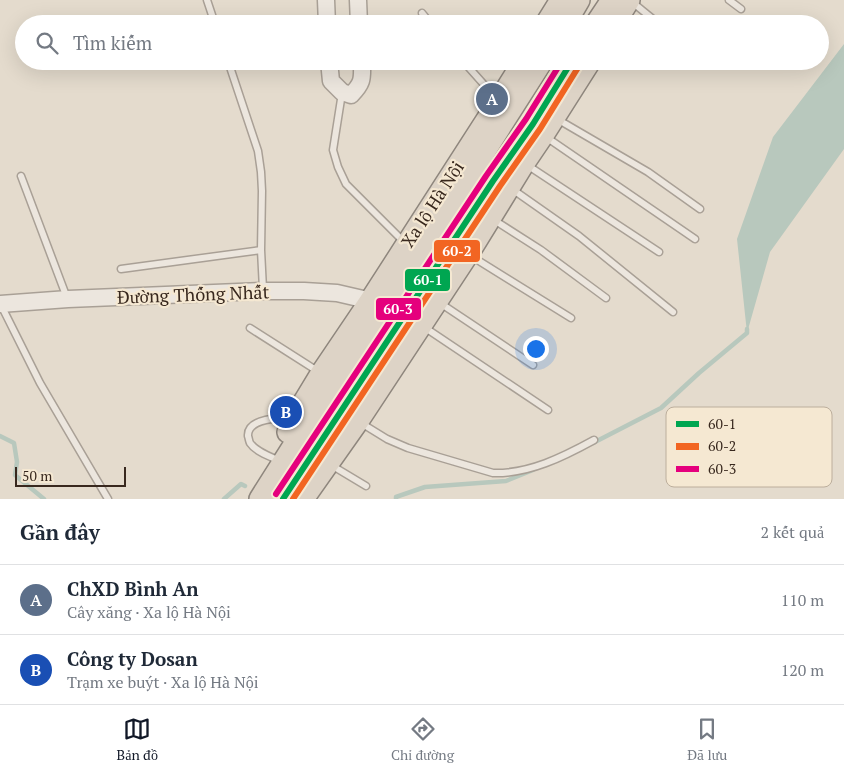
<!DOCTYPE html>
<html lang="vi">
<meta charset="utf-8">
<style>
:root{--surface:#fff;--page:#f2f2f3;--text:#1f2937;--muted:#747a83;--line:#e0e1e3;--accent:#111827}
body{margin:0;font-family:"PT Serif",serif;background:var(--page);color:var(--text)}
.scale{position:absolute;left:15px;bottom:12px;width:111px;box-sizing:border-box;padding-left:5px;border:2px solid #38281e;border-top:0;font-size:14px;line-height:18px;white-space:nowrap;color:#38281e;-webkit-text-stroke:4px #f5e8d2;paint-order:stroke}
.you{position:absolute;left:535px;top:348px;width:18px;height:18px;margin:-12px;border:4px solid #fff;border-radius:50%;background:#1a73e8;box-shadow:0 0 0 8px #1a73e833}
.badge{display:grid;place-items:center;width:32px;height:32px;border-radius:50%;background:var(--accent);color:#fff;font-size:16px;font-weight:700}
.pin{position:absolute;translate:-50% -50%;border:2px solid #fff;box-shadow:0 1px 5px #0006}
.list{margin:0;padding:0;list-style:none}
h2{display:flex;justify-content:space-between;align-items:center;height:65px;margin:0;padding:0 20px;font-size:21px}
h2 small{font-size:16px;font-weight:400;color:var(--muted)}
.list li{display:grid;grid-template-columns:32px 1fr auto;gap:15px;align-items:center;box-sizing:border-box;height:70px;padding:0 20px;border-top:1px solid var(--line)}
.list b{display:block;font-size:19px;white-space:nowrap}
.list p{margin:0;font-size:16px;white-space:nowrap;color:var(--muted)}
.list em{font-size:16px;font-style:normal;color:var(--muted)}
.icon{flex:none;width:28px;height:28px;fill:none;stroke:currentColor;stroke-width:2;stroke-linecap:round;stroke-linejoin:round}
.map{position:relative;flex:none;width:844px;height:499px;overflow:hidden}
.search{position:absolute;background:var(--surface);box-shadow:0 5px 20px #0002;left:15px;right:15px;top:15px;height:55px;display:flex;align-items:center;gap:12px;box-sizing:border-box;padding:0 18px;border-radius:28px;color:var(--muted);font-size:19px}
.sheet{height:205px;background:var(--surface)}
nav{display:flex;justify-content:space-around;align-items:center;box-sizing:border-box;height:70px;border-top:1px solid var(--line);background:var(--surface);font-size:14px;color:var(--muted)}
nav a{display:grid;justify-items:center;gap:2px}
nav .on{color:var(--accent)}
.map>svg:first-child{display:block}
.water{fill:#b8c8bd}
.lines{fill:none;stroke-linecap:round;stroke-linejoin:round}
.stream{stroke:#b8c8bd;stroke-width:4.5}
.service-casing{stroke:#a9a096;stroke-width:9}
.tertiary-casing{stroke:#a9a096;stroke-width:19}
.trunk-casing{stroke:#8e867d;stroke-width:24}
.service{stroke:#ece6de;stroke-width:6}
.tertiary{stroke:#ece6de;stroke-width:16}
.trunk{stroke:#ddd3c6;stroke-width:21}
.bus-1-casing{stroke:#f5e8d2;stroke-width:10}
.bus-2-casing{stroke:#f5e8d2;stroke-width:10}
.bus-3-casing{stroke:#f5e8d2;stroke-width:10}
.bus-1{stroke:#00a651;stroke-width:6}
.bus-2{stroke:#f26522;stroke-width:6}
.bus-3{stroke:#e5007d;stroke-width:6}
.labels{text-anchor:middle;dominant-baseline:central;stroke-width:4.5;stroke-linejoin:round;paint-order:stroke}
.street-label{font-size:18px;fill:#38281e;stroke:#f5e8d2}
.key{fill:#f5e8d2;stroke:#bcae9c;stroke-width:1}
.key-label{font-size:14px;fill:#38281e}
.line-badge{stroke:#f5e8d2;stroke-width:2}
.badge-label{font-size:14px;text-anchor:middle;font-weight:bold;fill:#fff}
</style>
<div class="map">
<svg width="844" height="499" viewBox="0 0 844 499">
<rect width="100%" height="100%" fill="#e4dbcd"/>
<path class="water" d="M 844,44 L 844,149 L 770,252 L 747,333 L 737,239 L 773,137 Z"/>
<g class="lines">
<path class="stream" d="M 0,436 L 14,443 L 17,462 L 15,475 L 44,499
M 593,443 L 661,408 L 699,373 L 747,333 L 747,329
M 224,499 L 241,484 L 245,486
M 396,499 L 396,497 L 425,487 L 506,481 L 533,470"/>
<defs>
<path id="service" d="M 207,0 L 215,24
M 729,0 L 741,9
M 632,2 L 659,24
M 422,13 L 431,24
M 228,61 L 258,151 L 261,172 L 262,191 L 261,250 L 263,289
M 463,61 L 496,98
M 342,93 L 333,150 L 338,167 L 346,184 L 405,243
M 557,119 L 648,172 L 700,209
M 546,137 L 695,239
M 527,165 L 659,252
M 21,176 L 67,298
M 512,189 L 579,236 L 673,312
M 494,220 L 541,250 L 606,298
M 471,256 L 571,318
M 121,269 L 261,250
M 440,303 L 533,365
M 1,305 L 40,383 L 108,499
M 424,327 L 548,410
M 250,328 L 319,372
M 361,423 L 387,439 L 408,448 L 493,473 C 529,474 563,457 594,440
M 280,461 C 271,457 256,452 250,443 C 249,441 249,439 248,436 C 247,418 281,417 293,419
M 331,465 L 366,486"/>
<path id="tertiary" d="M 326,0 L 327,24
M 358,0 L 359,24
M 329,61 L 331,81 L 342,92 L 351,95 C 364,82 362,78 362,61
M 0,304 L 68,299 L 263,291 L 304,291 L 337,293 L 363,299 L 378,308"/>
<path id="trunk" d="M 546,24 L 561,0
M 565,24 L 579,0
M 596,24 L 612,0
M 614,24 L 629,0
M 288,432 L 297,419 L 298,412 L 321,374 L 369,303 L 499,101 L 524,61
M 260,499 L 334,382 L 418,256 L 542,61
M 283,499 L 493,181 L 533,124 L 572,61
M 303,499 L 358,421 L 468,254 L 524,163 L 543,135 L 590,61"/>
</defs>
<use href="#service" class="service-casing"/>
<use href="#tertiary" class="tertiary-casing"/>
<use href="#trunk" class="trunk-casing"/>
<use href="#service" class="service"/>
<use href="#tertiary" class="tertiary"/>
<use href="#trunk" class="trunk"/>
<defs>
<path id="bus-1" d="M 283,499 L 493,181 L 533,124 L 572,61"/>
<path id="bus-2" d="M 293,499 L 500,186 L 540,129 L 579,66"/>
<path id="bus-3" d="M 276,494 L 486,176 L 526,119 L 562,61"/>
</defs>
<use href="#bus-1" class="bus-1-casing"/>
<use href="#bus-2" class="bus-2-casing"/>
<use href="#bus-3" class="bus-3-casing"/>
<use href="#bus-1" class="bus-1"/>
<use href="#bus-2" class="bus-2"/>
<use href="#bus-3" class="bus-3"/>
</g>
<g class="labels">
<g class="street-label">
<text transform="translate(432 204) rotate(-57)">Xa lộ Hà Nội</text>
<text transform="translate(193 294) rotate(-2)">Đường Thống Nhất</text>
</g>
</g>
<rect x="666" y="407" width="166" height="80" rx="8" class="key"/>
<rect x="676" y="421" width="23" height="6" fill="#00a651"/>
<rect x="676" y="443" width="23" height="7" fill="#f26522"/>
<rect x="676" y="466" width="23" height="6" fill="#e5007d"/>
<g class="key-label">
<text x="708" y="429">60-1</text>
<text x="708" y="451">60-2</text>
<text x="708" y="474">60-3</text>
</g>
<g class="line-badge">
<rect x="433" y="239" width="48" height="24" rx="5" fill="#f26522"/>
<rect x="404" y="268" width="47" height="24" rx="5" fill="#00a651"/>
<rect x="375" y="297" width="47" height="24" rx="5" fill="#e5007d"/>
</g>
<g class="badge-label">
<text x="457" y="256">60-2</text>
<text x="428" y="285">60-1</text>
<text x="398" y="314">60-3</text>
</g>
</svg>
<div class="scale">50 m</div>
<div class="you"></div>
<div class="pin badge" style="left:492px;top:99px;background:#5c6f8a">A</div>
<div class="pin badge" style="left:286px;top:412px;background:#1a4fb4">B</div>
<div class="search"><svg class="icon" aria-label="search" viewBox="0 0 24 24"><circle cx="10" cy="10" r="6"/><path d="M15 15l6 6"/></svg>Tìm kiếm</div>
</div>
<section class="sheet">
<h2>Gần đây<small>2 kết quả</small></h2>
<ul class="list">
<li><span class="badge" style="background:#5c6f8a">A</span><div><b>ChXD Bình An</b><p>Cây xăng · Xa lộ Hà Nội</p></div><em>110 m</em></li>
<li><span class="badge" style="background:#1a4fb4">B</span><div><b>Công ty Dosan</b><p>Trạm xe buýt · Xa lộ Hà Nội</p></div><em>120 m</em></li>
</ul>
</section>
<nav>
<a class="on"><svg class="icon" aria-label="map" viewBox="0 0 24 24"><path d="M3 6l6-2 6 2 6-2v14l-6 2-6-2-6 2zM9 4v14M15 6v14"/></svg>Bản đồ</a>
<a><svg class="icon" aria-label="directions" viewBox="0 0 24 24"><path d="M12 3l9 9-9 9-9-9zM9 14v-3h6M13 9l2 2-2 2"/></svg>Chỉ đường</a>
<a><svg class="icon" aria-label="saved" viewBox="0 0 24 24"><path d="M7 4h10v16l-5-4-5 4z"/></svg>Đã lưu</a>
</nav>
